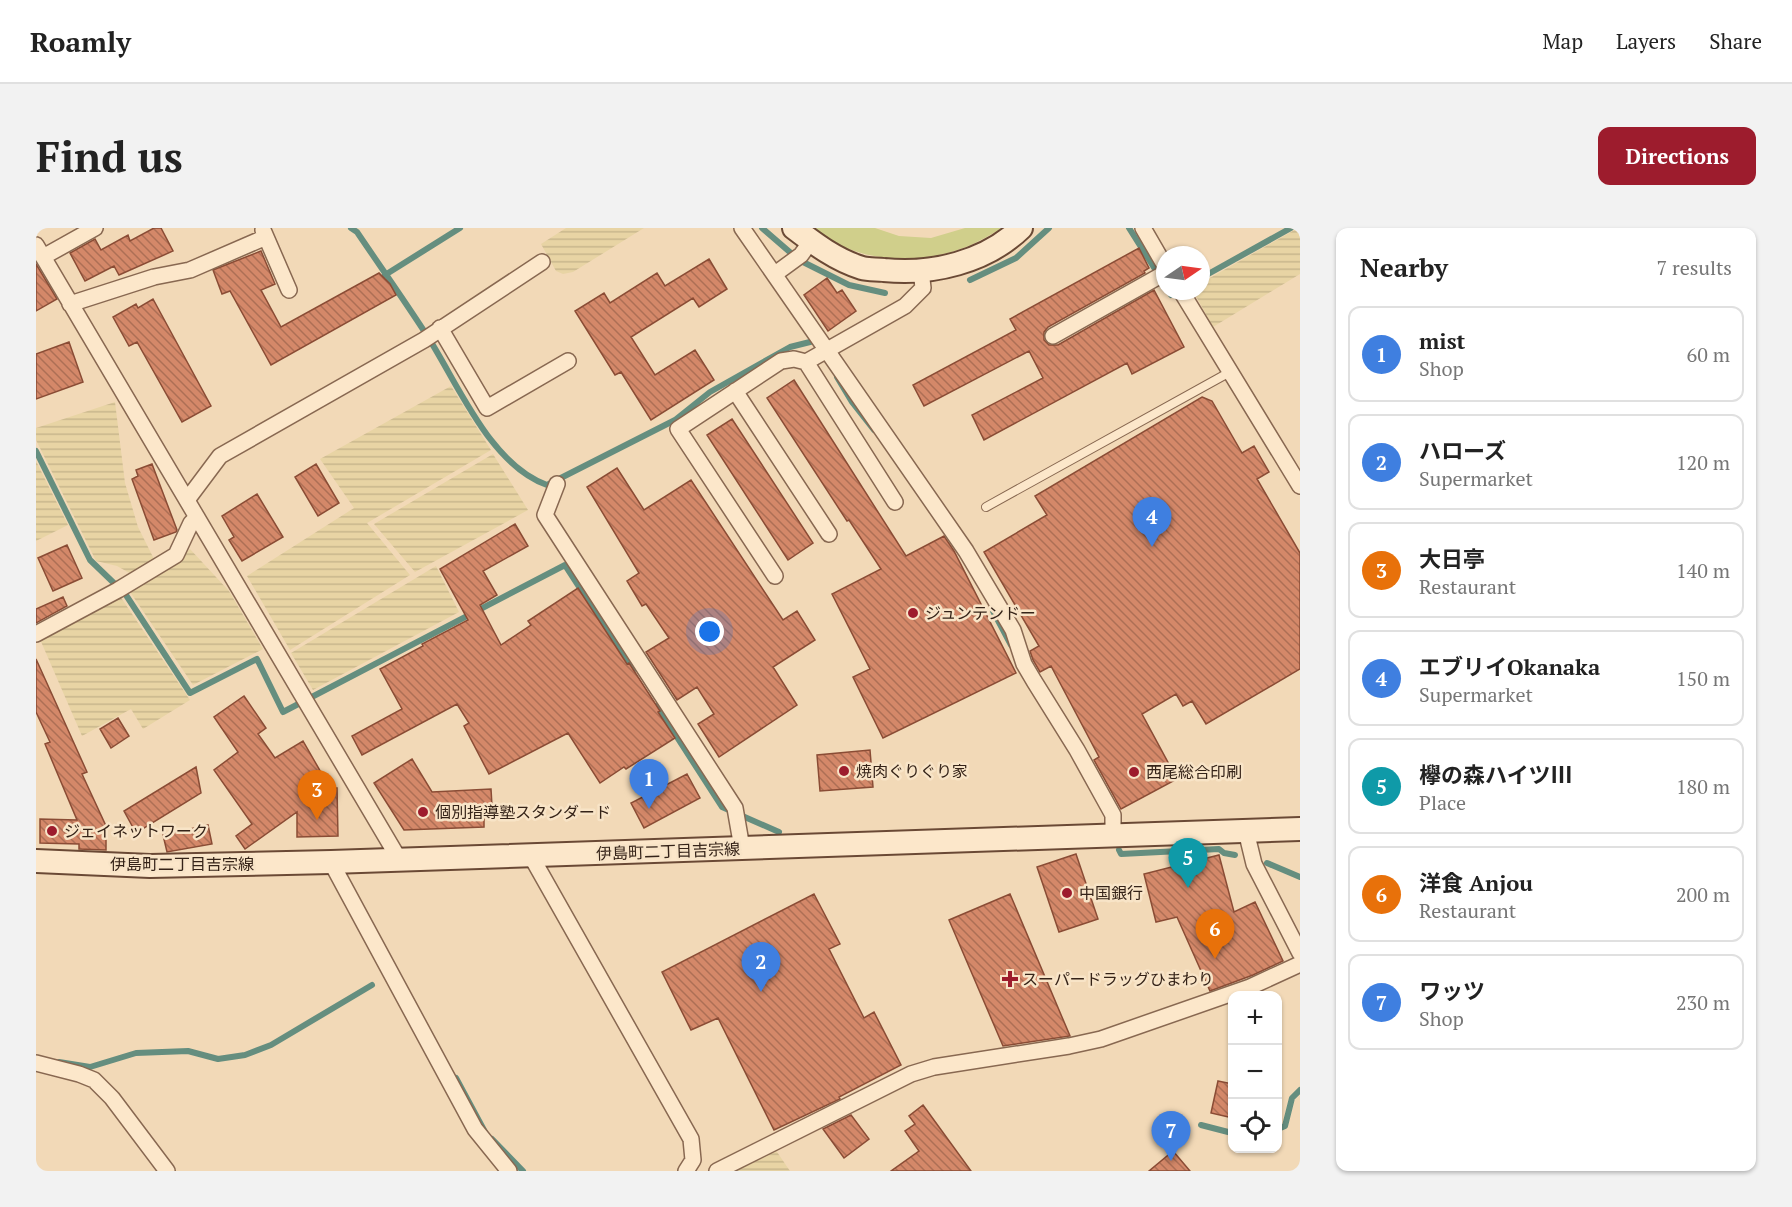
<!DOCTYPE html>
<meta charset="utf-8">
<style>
:root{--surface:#fff;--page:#f2f2f2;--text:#222;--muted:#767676;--line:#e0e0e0;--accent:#9d1c2d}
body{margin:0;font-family:"PT Serif","Noto Sans JP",serif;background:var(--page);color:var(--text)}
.controls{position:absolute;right:18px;bottom:18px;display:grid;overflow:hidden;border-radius:12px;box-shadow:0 2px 4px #0004}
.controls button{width:54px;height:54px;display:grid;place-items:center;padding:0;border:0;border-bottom:2px solid var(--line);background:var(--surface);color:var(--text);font:30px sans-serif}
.compass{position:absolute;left:1120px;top:18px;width:54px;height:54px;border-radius:50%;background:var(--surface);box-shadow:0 2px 4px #0004;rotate:77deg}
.you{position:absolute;left:674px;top:404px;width:21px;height:21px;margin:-15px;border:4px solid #fff;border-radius:50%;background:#1a73e8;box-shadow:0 0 0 9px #1a73e833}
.badge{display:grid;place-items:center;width:39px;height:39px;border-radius:50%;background:var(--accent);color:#fff;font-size:20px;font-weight:700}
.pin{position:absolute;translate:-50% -50px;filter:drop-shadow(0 2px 3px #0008)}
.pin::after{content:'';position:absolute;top:32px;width:21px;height:18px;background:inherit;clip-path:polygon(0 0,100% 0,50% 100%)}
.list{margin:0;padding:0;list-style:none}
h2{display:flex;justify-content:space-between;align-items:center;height:78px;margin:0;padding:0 24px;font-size:26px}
h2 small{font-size:20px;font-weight:400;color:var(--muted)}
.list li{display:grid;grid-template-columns:39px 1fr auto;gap:18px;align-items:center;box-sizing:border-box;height:96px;margin:0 12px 12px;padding:0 12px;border:2px solid var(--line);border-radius:12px}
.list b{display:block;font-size:22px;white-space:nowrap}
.list p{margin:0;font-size:20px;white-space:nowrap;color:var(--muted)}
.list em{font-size:20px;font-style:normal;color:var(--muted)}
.icon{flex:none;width:33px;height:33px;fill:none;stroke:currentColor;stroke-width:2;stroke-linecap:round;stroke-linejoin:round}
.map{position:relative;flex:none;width:1264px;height:943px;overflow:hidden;border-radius:12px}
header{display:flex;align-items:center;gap:36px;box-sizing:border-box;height:84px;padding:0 30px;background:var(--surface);border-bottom:2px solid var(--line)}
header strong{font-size:28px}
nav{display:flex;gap:33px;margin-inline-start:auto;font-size:21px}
.intro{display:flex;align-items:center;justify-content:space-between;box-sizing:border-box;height:144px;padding:0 36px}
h1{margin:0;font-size:42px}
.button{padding:15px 27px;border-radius:12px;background:var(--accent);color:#fff;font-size:21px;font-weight:700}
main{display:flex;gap:36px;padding:0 36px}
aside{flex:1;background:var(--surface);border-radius:12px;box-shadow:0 2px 4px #0004}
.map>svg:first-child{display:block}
.farmland{fill:url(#farmland-rules)}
.green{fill:#d0cf8b}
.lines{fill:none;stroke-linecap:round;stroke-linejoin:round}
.stream{stroke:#658e7f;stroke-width:6}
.building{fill:url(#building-back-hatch);stroke:#8a4c35;stroke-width:1.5}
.lane-casing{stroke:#886851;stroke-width:10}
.street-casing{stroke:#886851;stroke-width:18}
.secondary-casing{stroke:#6a4935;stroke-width:26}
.lane{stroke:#fce7ca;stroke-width:8}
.street{stroke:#fce7ca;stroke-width:15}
.secondary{stroke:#fce7ca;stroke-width:22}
.poi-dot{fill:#9d1c2d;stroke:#f8e4c7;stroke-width:2}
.labels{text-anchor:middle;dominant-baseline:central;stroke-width:5;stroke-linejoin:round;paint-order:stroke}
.poi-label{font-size:16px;fill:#352318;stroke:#f8e4c7;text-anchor:start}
.street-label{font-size:16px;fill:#352318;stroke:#f8e4c7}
</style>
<header>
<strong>Roamly</strong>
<nav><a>Map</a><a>Layers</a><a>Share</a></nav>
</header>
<div class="intro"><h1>Find us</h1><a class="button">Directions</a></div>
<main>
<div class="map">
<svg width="1264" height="943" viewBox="0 0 1264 943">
<defs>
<pattern id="farmland-rules" width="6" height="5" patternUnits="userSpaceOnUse" patternTransform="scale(1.5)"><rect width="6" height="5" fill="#e8d4a4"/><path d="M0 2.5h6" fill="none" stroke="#c8b68c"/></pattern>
<pattern id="building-back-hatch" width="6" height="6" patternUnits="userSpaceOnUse" patternTransform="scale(1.5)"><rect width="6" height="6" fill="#d48869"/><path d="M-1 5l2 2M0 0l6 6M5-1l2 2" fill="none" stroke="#ad6f55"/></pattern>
</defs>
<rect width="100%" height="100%" fill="#f2d9b7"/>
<path class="farmland" d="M 530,0 L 608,0 L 537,44 L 527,46 L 520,43 L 505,16 Z
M 1262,0 L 1264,0 L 1264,46 L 1177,99 L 1157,63 L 1165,63 L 1165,55 Z
M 415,158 L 455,222 L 331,295 L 374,347 L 254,422 L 211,348 L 318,280 L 284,231 Z
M 79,174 L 89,255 L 102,299 L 120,335 L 97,347 L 81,338 L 60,333 L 0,212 L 0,200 Z
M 457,226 L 492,282 L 379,344 L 338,296 Z
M 0,233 L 32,297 L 0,313 Z
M 154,321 L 193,363 L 227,421 L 157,457 L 92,361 L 144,330 Z
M 400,338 L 423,384 L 277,462 L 255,425 Z
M 84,368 L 154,472 L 107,501 L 95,481 L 46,508 L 3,409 Z
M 739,921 L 754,943 L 693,943 Z"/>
<path class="green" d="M 775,0 L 839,0 L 863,8 L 895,10 L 929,0 L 967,0 C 955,6 943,14 930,19 C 878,39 819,34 775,0 Z"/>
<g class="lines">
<path class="stream" d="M 315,0 L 321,4 C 344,38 368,72 390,106 C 422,155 453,236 511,257 L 639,192 L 674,164 L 754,119 L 778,113
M 726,0 L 763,32 L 813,57 L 849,65
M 1093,0 L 1129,57
M 349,47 L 424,0
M 1165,50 L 1255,0
M 934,52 L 980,30 L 1013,0
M 1133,63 L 1135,67
M 801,149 L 816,174 L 838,202
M 0,223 L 54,332 L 82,359
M 88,364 L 154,465 L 221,431 L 247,484 L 529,337 L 597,442
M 957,383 L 975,417
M 621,478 L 686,579 L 743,604
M 1083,622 L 1085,626 L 1183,621 L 1188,625 L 1199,627
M 1231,635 L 1264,649
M 23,834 L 54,839 L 100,825 L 152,823 L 182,831 L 209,827 L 235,817 L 336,757
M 420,850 L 449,904
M 1165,897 L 1196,905
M 1242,901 L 1249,898 L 1256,870 L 1264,862
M 456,911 L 487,943"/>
</g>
<path class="building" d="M 118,0 L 125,0 L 137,23 L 83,47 L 78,38 L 49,53 L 34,25 L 59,11 L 65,22 L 92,7 L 94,13 Z
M 1103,20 L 1113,40 L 1108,43 L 1109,45 L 1012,99 L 1008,104 L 1008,112 L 1013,117 L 1022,117 L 1118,62 L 1148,119 L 1096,146 L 1091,135 L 948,212 L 936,187 L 1007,150 L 993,123 L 888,178 L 877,157 L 980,102 L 974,91 Z
M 225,23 L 239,56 L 225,62 L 245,99 L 343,45 L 354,56 L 360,67 L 235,137 L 194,63 L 186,66 L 177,42 Z
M 673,31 L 691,61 L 663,79 L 657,70 L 595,109 L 619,147 L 659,122 L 678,152 L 615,192 L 585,144 L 579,147 L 539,83 L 568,65 L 574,75 L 621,45 L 629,58 Z
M 0,36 L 21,71 L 0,83 Z
M 791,50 L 801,65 L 806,62 L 820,83 L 792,103 L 768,67 Z
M 117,71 L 175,178 L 146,194 L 101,114 L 93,118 L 77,89 L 100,76 L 102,80 Z
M 33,114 L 47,154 L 0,171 L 0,126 Z
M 758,152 L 870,328 L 908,308 L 918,323 L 980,445 L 847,510 L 817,449 L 834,441 L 796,366 L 845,341 L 813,292 L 811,293 L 731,170 Z
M 1166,169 L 1176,173 L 1206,225 L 1218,218 L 1233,244 L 1221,251 L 1264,325 L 1264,441 L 1170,496 L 1156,473 L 1147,478 L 1140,466 L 1106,486 L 1141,551 L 1085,581 L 1058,532 L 1063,529 L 1015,438 L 1004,444 L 997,432 L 994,423 L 1003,418 L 948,324 L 1011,287 L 999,268 Z
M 696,191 L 777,315 L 752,332 L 671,207 Z
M 116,236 L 141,302 L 140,304 L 118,312 L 96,251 L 102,248 L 100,242 Z
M 280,236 L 303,275 L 282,288 L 259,249 Z
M 581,240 L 608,282 L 655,252 L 747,392 L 761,383 L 779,412 L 737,439 L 761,477 L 683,529 L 662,496 L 678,486 L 661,459 L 641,472 L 610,424 L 633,410 L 610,376 L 606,378 L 591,353 L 603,345 L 551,259 Z
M 221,266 L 247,309 L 206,333 L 193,312 L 198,309 L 186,288 Z
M 479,296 L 492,318 L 447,343 L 461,367 L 444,377 L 465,417 L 495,397 L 492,393 L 542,360 L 591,436 L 593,435 L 624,483 L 622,484 L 639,510 L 590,541 L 588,539 L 564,555 L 532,505 L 453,546 L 428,498 L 433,495 L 421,476 L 326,527 L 316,508 L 366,481 L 344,441 L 387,418 L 386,416 L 432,392 L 404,341 Z
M 31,317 L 46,350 L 17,363 L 2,330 Z
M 27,369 L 31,378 L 0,395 L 0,381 Z
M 0,431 L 51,544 L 46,546 L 70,598 L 70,622 L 43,621 L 43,616 L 4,615 L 4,591 L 41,592 L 9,516 L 14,514 L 0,484 Z
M 208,468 L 230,500 L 222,506 L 239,530 L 267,513 L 294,560 L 301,560 L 302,608 L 261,609 L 261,584 L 209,621 L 200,608 L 216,596 L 178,542 L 202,524 L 178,489 Z
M 82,490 L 93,508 L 75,520 L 64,501 Z
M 834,522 L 837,559 L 784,563 L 781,527 Z
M 376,531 L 396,564 L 455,561 L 456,578 L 448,578 L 448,599 L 368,602 L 338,555 Z
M 160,539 L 165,565 L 100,605 L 88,583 Z
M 651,546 L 664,570 L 608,600 L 595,575 Z
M 172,597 L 176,616 L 131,624 L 127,607 Z
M 1040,626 L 1062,691 L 1023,704 L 1001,639 Z
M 1183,627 L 1198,684 L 1219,674 L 1247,733 L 1217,747 L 1174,763 L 1141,689 L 1120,694 L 1108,646 Z
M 778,666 L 804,716 L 793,721 L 828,790 L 838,784 L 865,837 L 803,869 L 804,871 L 738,902 L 682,790 L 655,802 L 626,744 Z
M 974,666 L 1034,808 L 967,818 L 913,692 Z
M 1182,853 L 1197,856 L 1197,890 L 1175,885 Z
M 887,877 L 935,943 L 855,943 L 883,923 L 869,903 L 879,896 L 873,888 Z
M 815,887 L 833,911 L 808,930 L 787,901 Z
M 1137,923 L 1154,943 L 1113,943 Z"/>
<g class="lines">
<defs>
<path id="lane" d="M 950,279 L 1194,144"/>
<path id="street" d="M 706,0 L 930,323 L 977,402 L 988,436 L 998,453 L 1041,522 L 1077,587 L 1077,607
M 1107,0 L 1129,38
M 227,2 L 253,62
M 0,17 L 363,631
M 7,29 L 59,0
M 739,46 L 765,27 L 775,13
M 1145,63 L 1264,258
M 34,76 L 118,49 L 154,42 L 230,9
M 404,100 L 451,180 L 532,133
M 1017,108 L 1129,45
M 770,134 L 869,78 L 887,60 L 885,42
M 699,163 L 793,306
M 521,256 L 509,287 L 699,580 L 706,620
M 151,272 L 184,228 L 388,112 L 506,34
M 739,348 L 642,201 L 745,133 L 758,131 L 770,134 L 859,274
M 0,406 L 82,362 L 140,327 L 155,295 L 161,289
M 1210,603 L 1218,636 L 1264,725
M 495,628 L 655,911 L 657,932 L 650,943
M 295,634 L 439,901 L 473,943
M 0,835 L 43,846 L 58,852 L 76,870 L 131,943
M 681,943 L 875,846 L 898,839 L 1033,818 L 1065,811 L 1214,759 L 1264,736"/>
<path id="secondary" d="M 758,0 C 779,16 800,32 826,40 C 833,42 841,41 848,42 C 896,47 950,34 985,0
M 0,633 L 114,638 L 295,634 L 1264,601"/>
</defs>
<use href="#lane" class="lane-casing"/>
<use href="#street" class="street-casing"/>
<use href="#secondary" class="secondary-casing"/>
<use href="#lane" class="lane"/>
<use href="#street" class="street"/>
<use href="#secondary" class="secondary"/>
</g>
<g class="poi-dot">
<circle cx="877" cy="385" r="6"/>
<circle cx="808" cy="543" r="6"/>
<circle cx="1098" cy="544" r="6"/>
<circle cx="387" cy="584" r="6"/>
<circle cx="16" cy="603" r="6"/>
<circle cx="1031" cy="665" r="6"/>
<path d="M971 742h6v6h6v6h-6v6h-6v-6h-6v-6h6z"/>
</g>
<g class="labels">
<g class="poi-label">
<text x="889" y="385">ジュンテンドー</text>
<text x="820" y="543">焼肉ぐりぐり家</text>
<text x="1110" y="544">西尾総合印刷</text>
<text x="399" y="584">個別指導塾スタンダード</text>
<text x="28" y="603">ジェイネットワーク</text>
<text x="1043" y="665">中国銀行</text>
<text x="986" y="751">スーパードラッグひまわり</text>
</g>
<g class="street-label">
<text transform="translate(632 623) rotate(-2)">伊島町二丁目吉宗線</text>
<text x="146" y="636">伊島町二丁目吉宗線</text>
</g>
</g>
</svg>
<div class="controls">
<button>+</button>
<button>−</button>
<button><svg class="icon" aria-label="locate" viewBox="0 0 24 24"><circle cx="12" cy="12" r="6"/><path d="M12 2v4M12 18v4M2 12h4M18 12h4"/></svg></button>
</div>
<svg class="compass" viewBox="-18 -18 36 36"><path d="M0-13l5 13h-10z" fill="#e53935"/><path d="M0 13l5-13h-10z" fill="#767676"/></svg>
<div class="you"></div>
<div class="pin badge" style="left:613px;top:581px;background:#3f7fe0">1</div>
<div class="pin badge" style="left:725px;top:764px;background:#3f7fe0">2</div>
<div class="pin badge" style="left:281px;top:592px;background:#e8710a">3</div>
<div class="pin badge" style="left:1116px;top:319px;background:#3f7fe0">4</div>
<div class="pin badge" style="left:1152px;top:660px;background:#0f9aa8">5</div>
<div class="pin badge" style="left:1179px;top:731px;background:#e8710a">6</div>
<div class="pin badge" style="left:1135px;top:933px;background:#3f7fe0">7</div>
</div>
<aside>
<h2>Nearby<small>7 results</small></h2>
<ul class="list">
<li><span class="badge" style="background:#3f7fe0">1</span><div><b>mist</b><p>Shop</p></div><em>60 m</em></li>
<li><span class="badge" style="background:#3f7fe0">2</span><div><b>ハローズ</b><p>Supermarket</p></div><em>120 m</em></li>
<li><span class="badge" style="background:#e8710a">3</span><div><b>大日亭</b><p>Restaurant</p></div><em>140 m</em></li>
<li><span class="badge" style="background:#3f7fe0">4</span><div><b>エブリイOkanaka</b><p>Supermarket</p></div><em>150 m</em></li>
<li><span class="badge" style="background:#0f9aa8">5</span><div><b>欅の森ハイツⅢ</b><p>Place</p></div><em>180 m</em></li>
<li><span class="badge" style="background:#e8710a">6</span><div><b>洋食 Anjou</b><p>Restaurant</p></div><em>200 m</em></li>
<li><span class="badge" style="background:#3f7fe0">7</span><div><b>ワッツ</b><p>Shop</p></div><em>230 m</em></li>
</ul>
</aside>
</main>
